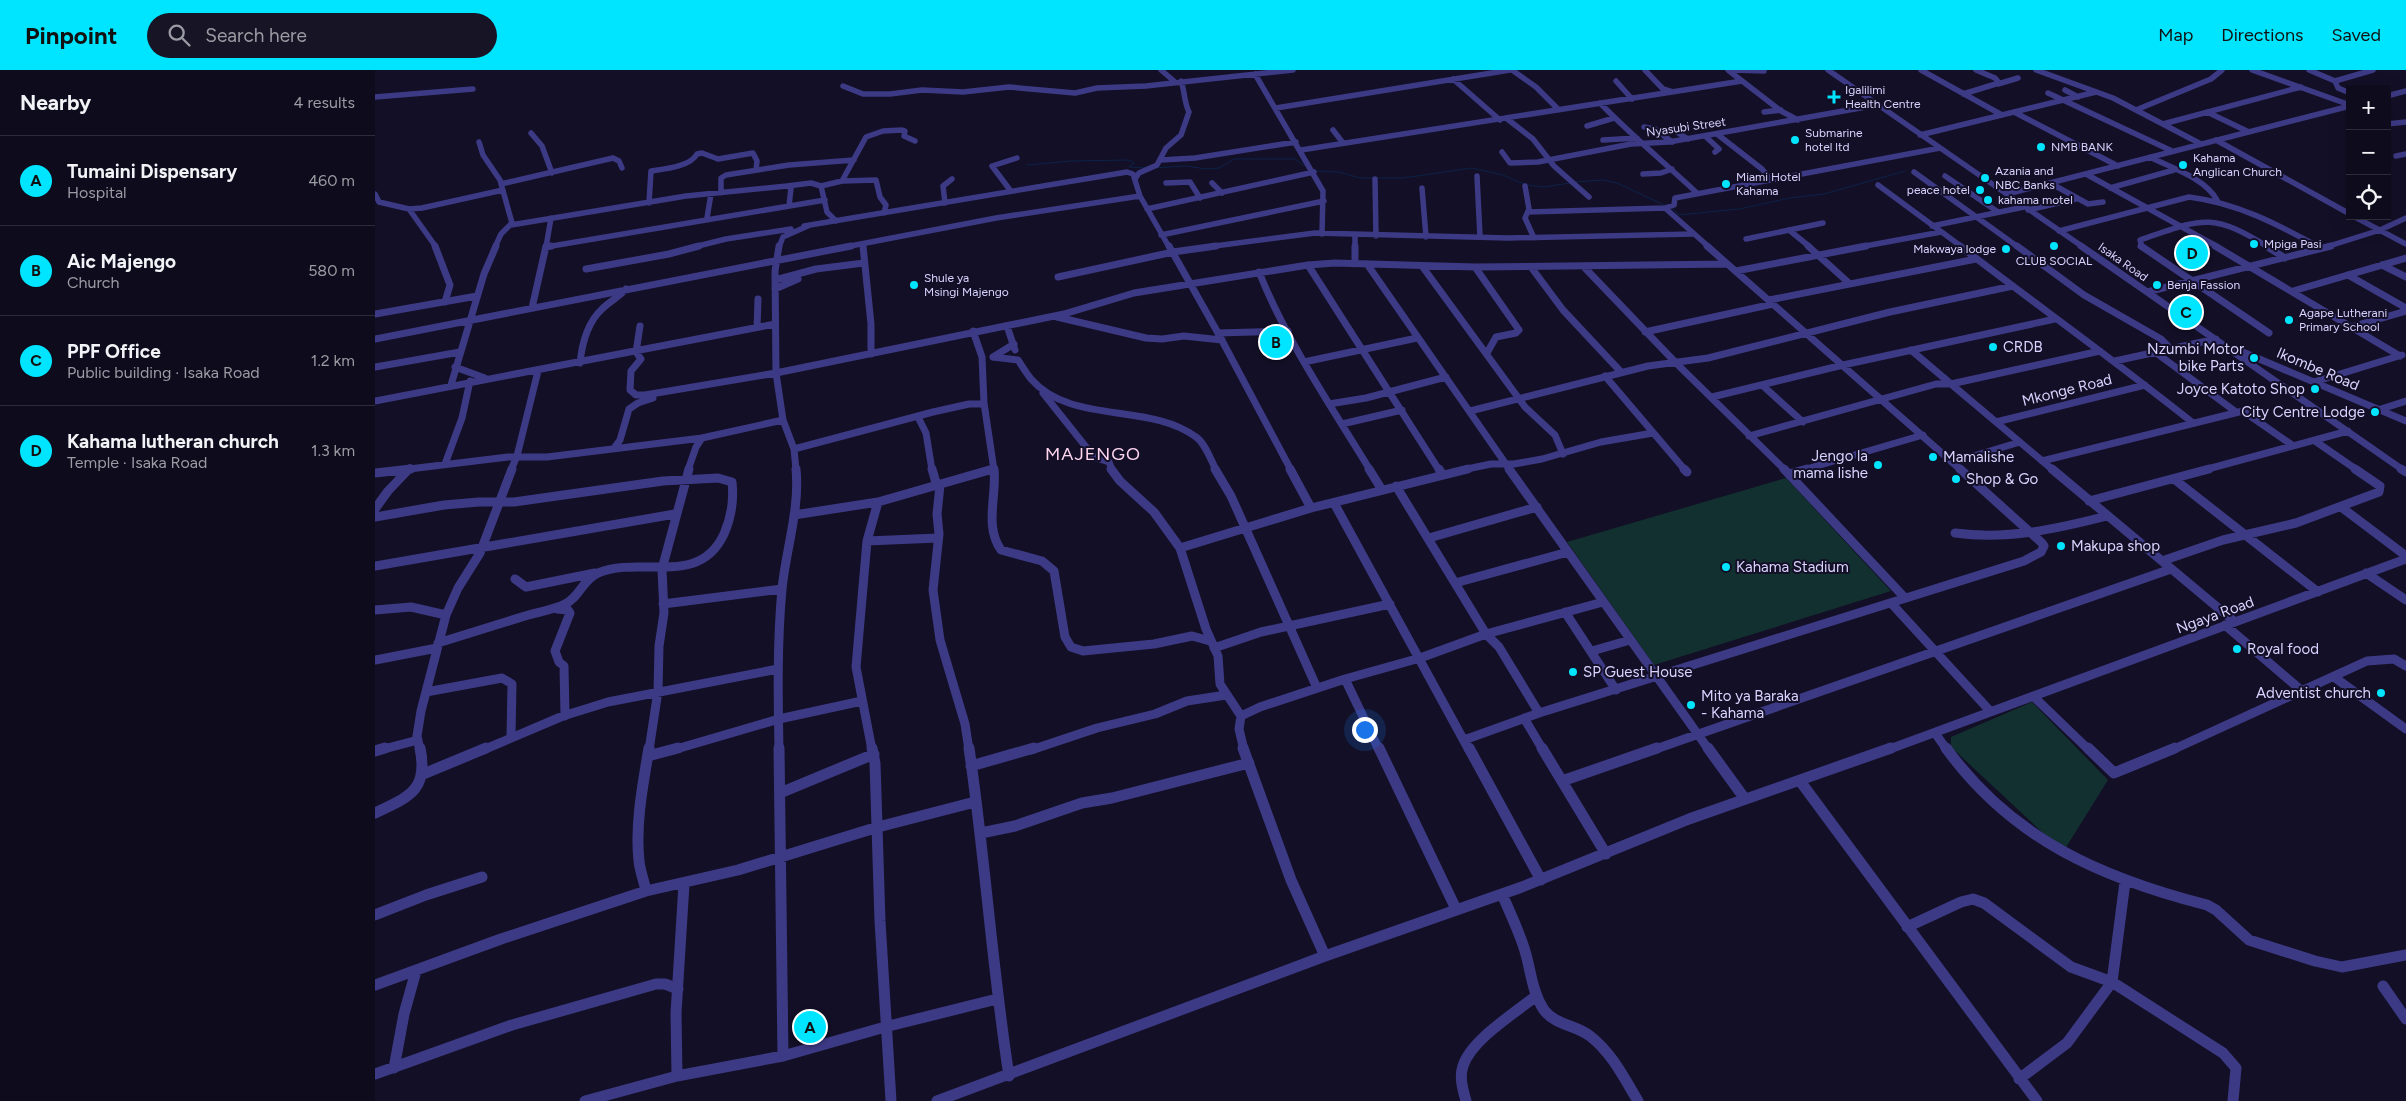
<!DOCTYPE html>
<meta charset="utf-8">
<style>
:root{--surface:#0e0b1c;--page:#171425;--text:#f1f3f6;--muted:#9b9ba3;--line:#2e2b3b;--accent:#00e5ff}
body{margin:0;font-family:Figtree,sans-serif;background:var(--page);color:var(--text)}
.controls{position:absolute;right:15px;top:15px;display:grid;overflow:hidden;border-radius:0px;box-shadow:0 5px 20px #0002}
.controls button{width:45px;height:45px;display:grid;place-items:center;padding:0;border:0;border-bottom:1px solid var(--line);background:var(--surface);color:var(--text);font:25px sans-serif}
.you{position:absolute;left:989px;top:659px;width:18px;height:18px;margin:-12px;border:4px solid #fff;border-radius:50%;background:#1a73e8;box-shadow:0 0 0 8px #1a73e833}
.badge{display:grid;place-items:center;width:32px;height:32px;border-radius:50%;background:var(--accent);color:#111;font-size:16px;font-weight:700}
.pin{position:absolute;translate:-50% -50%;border:2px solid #fff;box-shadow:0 1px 5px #0006}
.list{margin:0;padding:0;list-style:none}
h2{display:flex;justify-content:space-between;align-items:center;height:65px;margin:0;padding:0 20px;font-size:21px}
h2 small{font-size:16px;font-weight:400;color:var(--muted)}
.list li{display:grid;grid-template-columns:32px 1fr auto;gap:15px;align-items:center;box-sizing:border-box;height:90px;padding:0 20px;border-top:1px solid var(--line)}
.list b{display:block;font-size:19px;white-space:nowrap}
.list p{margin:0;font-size:16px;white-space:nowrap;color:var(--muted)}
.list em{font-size:16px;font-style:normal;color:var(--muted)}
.icon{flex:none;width:28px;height:28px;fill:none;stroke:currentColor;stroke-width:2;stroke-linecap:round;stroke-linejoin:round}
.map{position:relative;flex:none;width:2031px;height:1031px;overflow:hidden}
header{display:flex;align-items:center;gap:30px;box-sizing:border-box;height:70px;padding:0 25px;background:var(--accent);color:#111}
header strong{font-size:24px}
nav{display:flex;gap:28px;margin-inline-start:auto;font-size:18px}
.search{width:350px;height:45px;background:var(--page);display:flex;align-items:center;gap:12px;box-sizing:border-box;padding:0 18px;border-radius:28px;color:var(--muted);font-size:19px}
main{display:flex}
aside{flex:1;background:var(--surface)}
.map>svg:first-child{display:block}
.green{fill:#12302f}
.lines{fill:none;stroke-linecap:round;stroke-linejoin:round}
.stream{stroke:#0c2248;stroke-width:1}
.minor-far3{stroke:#3d3a85;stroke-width:5.5}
.minor-far2{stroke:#3d3a85;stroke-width:7}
.minor-far1{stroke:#3d3a85;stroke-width:9}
.minor{stroke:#3d3a85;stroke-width:11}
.poi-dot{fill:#00e5ff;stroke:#130f26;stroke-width:2}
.labels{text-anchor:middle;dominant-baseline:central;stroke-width:4;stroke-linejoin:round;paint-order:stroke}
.far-poi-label{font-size:12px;fill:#d9d4ff;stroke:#130f26;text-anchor:start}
.far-street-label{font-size:12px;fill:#d9d4ff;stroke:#130f26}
.poi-label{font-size:15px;fill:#d9d4ff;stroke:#130f26;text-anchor:start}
.street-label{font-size:15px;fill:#d9d4ff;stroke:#130f26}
.quarter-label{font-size:18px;letter-spacing:1px;fill:#ffd6f0;stroke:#130f26}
</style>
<header>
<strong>Pinpoint</strong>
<div class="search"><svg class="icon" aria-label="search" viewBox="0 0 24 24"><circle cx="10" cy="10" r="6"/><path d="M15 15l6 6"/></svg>Search here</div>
<nav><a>Map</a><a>Directions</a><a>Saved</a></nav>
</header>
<main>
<aside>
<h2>Nearby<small>4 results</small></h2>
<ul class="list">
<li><span class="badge">A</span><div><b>Tumaini Dispensary</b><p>Hospital</p></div><em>460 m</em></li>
<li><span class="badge">B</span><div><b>Aic Majengo</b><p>Church</p></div><em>580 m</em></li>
<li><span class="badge">C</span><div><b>PPF Office</b><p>Public building · Isaka Road</p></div><em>1.2 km</em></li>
<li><span class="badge">D</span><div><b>Kahama lutheran church</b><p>Temple · Isaka Road</p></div><em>1.3 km</em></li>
</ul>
</aside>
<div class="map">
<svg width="2031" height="1031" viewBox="0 0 2031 1031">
<rect width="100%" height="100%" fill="#130f26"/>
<path class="green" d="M 1411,408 L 1516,521 L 1279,595 L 1192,472 Z
M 1657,632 L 1733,710 L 1690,779 L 1684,778 L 1576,677 L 1576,667 Z"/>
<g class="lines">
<path class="stream" d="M 652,95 L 695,91 L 753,90 L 759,93 L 754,97 L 770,98
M 779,98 L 810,96 L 832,99 L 844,98 L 859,89 L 920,89 L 930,96
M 941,101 L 964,102 L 985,108 L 1028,108 L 1097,98 L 1128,105 L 1151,115 L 1169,117 L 1195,113
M 1200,112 L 1228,110 L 1242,113 L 1291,136
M 1296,137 L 1304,145 L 1364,139 L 1415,128 L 1449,124 L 1530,101"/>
<path class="minor-far3" d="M 786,0 L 800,12
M 1137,0 L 1161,17 L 1184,40
M 1270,0 L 1288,19 L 1298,22
M 1353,0 L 1406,41 L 1423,50
M 1360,0 L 1389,1
M 1453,0 L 1708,177
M 1546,0 L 1627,45
M 1661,0 L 1738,28 L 1826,74
M 1877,0 L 1975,35
M 1934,0 L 1960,11 L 1963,18 L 1975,23
M 880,4 L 948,121 L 947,164
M 1078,9 L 1125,50
M 1241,11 L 1257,29
M 1960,11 L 1998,0
M 1623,14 L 1643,8
M 468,16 L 488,24 L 515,24 L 547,20 L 588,22 L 634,17 L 700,23 L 722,18 L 771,16 L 918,0
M 1690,20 L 1703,27
M 1673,23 L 1797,81
M 1588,24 L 1624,13 L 1620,8 L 1601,0
M 2012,26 L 2031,21
M 0,27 L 98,19
M 1225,33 C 1256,65 1290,93 1322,123
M 901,38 L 1135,0
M 1761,40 L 1836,9 L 1847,0
M 1389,42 L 1406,40
M 1639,42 L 1743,96
M 1832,42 L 1874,62
M 1131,48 L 1158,69 L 1179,96 L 1214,127
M 1788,54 L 1926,17
M 2012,54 L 2031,52
M 1212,56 L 1239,48
M 1269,57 L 1280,59 L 1297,72
M 1297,59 L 1313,69
M 958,60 L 968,73
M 156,63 L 167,76 L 177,103
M 1342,64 L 1387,99 L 1396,110
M 1545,65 L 1721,22
M 1330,66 L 1344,79 L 1340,82
M 1228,70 L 1262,68
M 1841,70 L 1975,144
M 104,72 L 108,85 L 125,110 L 137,153 L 126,164 L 120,177
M 926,80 L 1367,11
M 1127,82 L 1135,93 L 1163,92 L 1256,74 L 1294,72 L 1502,35
M 2021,86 L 2031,84
M 1775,87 C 1796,98 1830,108 1842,130
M 786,90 L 820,88 L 921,72
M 1539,102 L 1643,177
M 1268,104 L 1286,103 L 1297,99
M 1711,104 L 1843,177
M 1102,106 L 1105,167
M 1570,106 L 1623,142
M 760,109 L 764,103 L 782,95 L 791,78 L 806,65 L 814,42 C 809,32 810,22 806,11
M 1000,109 L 1001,166
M 467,111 L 491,67 L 508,61 L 527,60 L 530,61 L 529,66 L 540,71
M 791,113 L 815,112 L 825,128
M 837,113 L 847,123
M 126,114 L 238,88 L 244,91 L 247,98
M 1677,114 L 1713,134 L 1728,132
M 1503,115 L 1587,177
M 412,116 L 436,113 L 446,116 L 452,142 L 461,151
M 446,116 L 467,111 L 501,110 L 505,127 L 511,135 L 509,143
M 1150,116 L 1154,139 L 1150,148 L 1159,168
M 1047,118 L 1051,167
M 1735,118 L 1799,100
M 635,120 L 617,96 L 642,88
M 346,123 L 346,108 L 351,105 L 414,95 L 479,90
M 0,124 L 4,132 L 34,139 L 47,138 L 128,120
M 1632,124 L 1975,36
M 274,133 L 276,101 C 289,99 315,97 322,84 L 327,83 L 343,89 L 378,83 L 382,91 L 381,100
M 570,133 L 568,116 L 577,109
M 34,139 L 61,177
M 772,139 L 939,102
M 1653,140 L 1701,129
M 1153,142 L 1290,138
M 1978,146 L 2031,174
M 332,148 L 336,124
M 136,155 L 311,126 L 412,116 L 416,118 L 414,136
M 429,156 L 752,102 L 758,104 L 765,126 L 794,177
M 1557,156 L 1649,137
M 1414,160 L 1435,177
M 1684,161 L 1814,127 C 1862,133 1902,154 1944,177
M 786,165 L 949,131
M 980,166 L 980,177
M 1371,169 L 1448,153
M 488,175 L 488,177
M 171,177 L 450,130
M 171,177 L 176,148
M 319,177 L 351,169 L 416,159
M 404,177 L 408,167 L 435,155
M 470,177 L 621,148 L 765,126
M 832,177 L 940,163 L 1133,168 L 1318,164
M 1334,177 L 1290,138 L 1299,135 L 1300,128 L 1565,78
M 1485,177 L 1566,162
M 1767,177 L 1765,170 C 1827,149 1835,141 1893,177
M 1951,177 L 2005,160 L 2031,148"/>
<path class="minor-far2" d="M 60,176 L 75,215 L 70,232
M 404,176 L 400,201 L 401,303 L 408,350 L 419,379 L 421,400
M 488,176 L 496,254 L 496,284
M 794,176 L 843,263 L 913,261
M 980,176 L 980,194
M 1332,176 L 1586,400
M 1433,176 L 1475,214
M 1585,176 C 1663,236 1742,292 1818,353
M 1642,176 L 1709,225 L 1786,269 L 1796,279
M 1706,176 L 2028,400
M 1766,176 L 1894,263
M 1840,176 L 2025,286
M 1891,176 L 1910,188
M 1942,176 L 1945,178
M 171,177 L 176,176
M 992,194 L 1135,400
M 933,195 L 1064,400
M 2007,195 L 2031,207
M 1047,196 L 1150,337 L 1180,365 L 1188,384
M 1100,197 L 1144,260 L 1141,263 L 1121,267 L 1112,283
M 1156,197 L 1188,240 L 1246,302
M 1209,197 L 1301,293 L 1410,400
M 211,199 L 294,184 L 324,176
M 1361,201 L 1491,176
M 884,202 C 912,272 956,336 995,400
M 1973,205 L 2031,238
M 683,207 L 798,182 L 841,176
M 400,210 L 441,199 L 489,193
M 400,219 L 423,209
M 1918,221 L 2031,188
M 1772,222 L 1956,176
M 1394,230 L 1601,189
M 157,238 L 171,176
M 0,244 L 102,226
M 682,247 L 771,268 L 787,269 L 809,266 L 847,270
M 265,256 L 261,282 L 266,289 L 256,301 L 255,320 L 261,325 L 270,325 L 401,303 L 689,244 L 759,223 L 933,195 L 960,193 L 1100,197 L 1352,194
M 632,256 L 640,280
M 382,257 L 383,229
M 1976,257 L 2031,241
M 598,261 L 607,287 L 609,333 L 619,400
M 1270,262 L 1398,234
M 843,263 L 916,400
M 0,269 L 476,176
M 1536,280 L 1576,314 L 1725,281
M 1863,280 L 2031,351
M 1780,282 L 1861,342
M 618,287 L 643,290 C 647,296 651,303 656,309 C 696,355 774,332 821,367 C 830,373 836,390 841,400
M 618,287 L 639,274
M 1740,291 L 1841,269
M 929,292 L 1042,268
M 205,293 C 207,273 212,253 227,239 C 234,232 244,227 251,219
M 0,297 L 85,282
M 80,297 L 110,308
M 1230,306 L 1310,400
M 1939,312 L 2027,285
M 76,315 L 109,204 L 121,176
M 1387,315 L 1428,352
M 668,323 L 719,387 L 734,392 L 737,400
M 1337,327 L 1468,295 L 1680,249
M 0,331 L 400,254
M 954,334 L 991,328 L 1071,307
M 2003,340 L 2031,331
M 1095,341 L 1273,296 L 1333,288 L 1515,242 L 1638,216
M 543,347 L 551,363 L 557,400
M 1621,352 L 1770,315
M 967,354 L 1027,340
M 1374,366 L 1561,314 L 1576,314 L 1678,400
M 1940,371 L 1982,400
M 239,378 L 245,370 L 254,339 L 263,333 L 278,328
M 419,379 L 558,342 L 594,334 L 609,334
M 1667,391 L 1868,341 L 1917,375
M 1579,392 L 1645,372
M 70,394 L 87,348 L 95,311
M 26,400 L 133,387 L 172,387 L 327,368 L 408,350
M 33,400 L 35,398
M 136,400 L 142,386 L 163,301
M 313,400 L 321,377 L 327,368
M 615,400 L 618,399
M 1087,400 L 1116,394 L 1139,394 L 1167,389 L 1226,372 L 1278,363
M 1428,400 L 1548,365
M 1829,400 L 1973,361"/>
<path class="minor-far1" d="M 557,399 L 562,416
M 619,399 C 622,426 609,456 626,480 L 667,491 L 679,501 L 690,567 L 696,577 L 708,581 L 779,574 L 817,566 L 835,571
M 736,399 L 745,411 L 779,442 L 805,478
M 840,399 L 856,426 L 942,618
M 915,399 L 936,438
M 994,399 L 1007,420
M 1064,399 L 1067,404
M 1134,399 L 1334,680
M 1309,399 L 1312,402
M 1409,399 L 1530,528
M 1677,399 L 1860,552
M 2026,399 L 2031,402
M 0,403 L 36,399
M 1414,404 L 1432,399
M 1799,409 L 1943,522
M 565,415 L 562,444 L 564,464 L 558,520 L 565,570 L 590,654 L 594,680
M 1021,416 L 1111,564 L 1124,577 L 1164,643
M 1714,431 L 1834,399
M 959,433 L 1094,680
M 1966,437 L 2031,486
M 0,439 L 13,421 L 34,399
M 419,445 L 503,432 L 618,399
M 0,447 L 69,435 L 104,432 L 139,432 L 288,411 L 343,408 L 357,412 C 359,430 356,448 349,464 C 324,518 266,485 223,503 C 208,509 204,528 190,534 C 178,540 163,542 150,546 C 121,555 92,564 63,573
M 1580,463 C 1633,470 1681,459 1732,446
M 1054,468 L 1162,437
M 492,471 L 563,468
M 1787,491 L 1848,470 L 1921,453 L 2004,422 L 2005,416 L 1980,399
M 0,496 L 300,444
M 1991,503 L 2031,530
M 140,509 L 151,517 L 220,503
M 1080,513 L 1193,482
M 1516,533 L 1615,641
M 288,534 L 407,519
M 182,539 L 193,540 L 195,543 L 180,581 L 184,592 L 189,596 L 190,646
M 0,540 L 36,537 L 71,545
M 1190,542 L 1241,620
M 1850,555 L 1927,621
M 839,578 L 886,562 L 1015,534
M 1217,581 L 1255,570
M 0,590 L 62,578
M 1959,607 L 2031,659
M 970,609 L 1004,680
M 51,622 L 127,608 L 137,614 L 136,666
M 1658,626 L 1714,680
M 866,646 L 845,614 L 843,586 L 831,559 L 805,478 L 936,438 L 1093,399
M 1149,648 L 1168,680
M 1560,663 L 1572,680
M 1089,670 L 1164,643 L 1649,491 L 1666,482 L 1669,476 L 1667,473 L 1585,399
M 5,680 L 43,670
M 45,680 L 42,666 L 46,641 L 71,545 L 83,518 L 105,483 L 137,399
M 108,680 L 188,646 L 233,632 L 403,599
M 274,680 L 283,621 L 284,576 L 289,543 L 287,499 L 314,399
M 298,680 L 404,649 L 487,631
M 404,680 C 403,626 402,573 407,519 C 411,479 425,439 421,399
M 497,680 L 481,597 L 492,471 L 503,432
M 656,680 L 722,658 L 780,644 L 812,631 L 851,625
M 869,680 L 864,659 L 866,646 L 885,637 L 970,609 L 1045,588 L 1111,564 L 1228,532
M 1278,680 L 1796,499
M 1512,680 L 2031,489
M 1797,680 L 1992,591 L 2019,589 L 2031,596"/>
<path class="minor" d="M 404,678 L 408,986
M 497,678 L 500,693 L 505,851 L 516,1031
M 594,678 C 610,787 617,897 634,1006
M 868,678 L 916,810 L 950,886
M 1004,678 L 1081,839
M 1094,678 L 1166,810
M 1167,678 L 1231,784
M 1333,678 L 1370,729
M 1571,678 C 1637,769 1726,808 1832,835 L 1841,840 L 1874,870 L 1940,891 L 1967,897 L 2031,885
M 1713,678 L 1739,703 L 1800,678
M 0,681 L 10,678
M 273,686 L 303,678
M 596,696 L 659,678
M 46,705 L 111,678
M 1187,711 L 1282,678
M 1425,711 L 1662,1031
M 405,723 L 499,684
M 0,743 C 33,727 54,721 45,678
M 606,763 L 640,756 L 707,733 L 737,728 L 874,693
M 271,821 C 269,811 265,801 264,791 C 260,754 268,714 274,678
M 1127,824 C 1135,843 1144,861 1150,881 C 1156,901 1157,922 1169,940 C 1180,955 1201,955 1215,966 C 1237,983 1249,1008 1263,1031
M 0,845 L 51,825 L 107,807
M 1532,857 L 1586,832 L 1598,829 L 1609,833 L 1696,897 L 1737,912 L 1848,983 L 1861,998 L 1858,1031
M 0,915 L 126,869 L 271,821 L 363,800 L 503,757 L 600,732
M 2008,916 L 2031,949
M 19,998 L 29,944 L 41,901
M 0,1004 L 137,955 L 281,914 L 290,914 L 303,919
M 302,1006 L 301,943 L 309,814
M 1644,1009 L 1692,973 L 1737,912 L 1750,812
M 210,1031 L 302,1006 L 408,986 L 510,957 L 622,929
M 562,1031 L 950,886 L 1147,817 L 1314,749 L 1516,678
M 1091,1031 C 1088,1020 1084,1007 1088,996 C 1096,970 1140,943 1161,926"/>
</g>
<g class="poi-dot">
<path d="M1456.5 19.5h5v5h5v5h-5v5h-5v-5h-5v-5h5z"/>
<circle cx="1420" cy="70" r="5"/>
<circle cx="1666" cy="77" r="5"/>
<circle cx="1808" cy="95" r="5"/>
<circle cx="1610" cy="108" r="5"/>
<circle cx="1351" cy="114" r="5"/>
<circle cx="1605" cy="120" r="5"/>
<circle cx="1613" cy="130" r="5"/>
<circle cx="1879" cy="174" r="5"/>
<circle cx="1679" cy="176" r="5"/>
<circle cx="1631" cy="179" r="5"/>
<circle cx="539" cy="215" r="5"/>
<circle cx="1782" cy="215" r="5"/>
<circle cx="1914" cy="250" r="5"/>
<circle cx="1618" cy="277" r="5"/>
<circle cx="1879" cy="288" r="5"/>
<circle cx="1940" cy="319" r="5"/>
<circle cx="2000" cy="342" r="5"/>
<circle cx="1558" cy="387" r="5"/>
<circle cx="1503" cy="395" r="5"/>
<circle cx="1581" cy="409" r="5"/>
<circle cx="1686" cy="476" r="5"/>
<circle cx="1351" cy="497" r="5"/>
<circle cx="1862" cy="579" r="5"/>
<circle cx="1198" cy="602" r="5"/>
<circle cx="2006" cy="623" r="5"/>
<circle cx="1316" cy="635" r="5"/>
</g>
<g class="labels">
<g class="far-poi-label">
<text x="1470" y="20">Igalilimi<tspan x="1470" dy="14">Health Centre</tspan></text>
<text x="1430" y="63">Submarine<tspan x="1430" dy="14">hotel ltd</tspan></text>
<text x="1676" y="77">NMB BANK</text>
<text x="1818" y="88">Kahama<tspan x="1818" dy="14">Anglican Church</tspan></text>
<text x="1620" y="101">Azania and<tspan x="1620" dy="14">NBC Banks</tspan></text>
<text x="1361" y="107">Miami Hotel<tspan x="1361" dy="14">Kahama</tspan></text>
<text x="1595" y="120" text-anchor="end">peace hotel</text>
<text x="1623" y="130">kahama motel</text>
<text x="1889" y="174">Mpiga Pasi</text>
<text x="1621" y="179" text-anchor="end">Makwaya lodge</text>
<text x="1679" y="191" text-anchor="middle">CLUB SOCIAL</text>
<text x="549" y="208">Shule ya<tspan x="549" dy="14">Msingi Majengo</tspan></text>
<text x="1792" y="215">Benja Fassion</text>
<text x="1924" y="243">Agape Lutherani<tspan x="1924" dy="14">Primary School</tspan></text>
</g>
<g class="far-street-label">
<text transform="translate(1311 57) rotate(-8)">Nyasubi Street</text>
<text transform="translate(1748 192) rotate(35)">Isaka Road</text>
</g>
<g class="poi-label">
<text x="1628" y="277">CRDB</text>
<text x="1869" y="279" text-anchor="end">Nzumbi Motor<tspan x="1869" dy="17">bike Parts</tspan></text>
<text x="1930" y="319" text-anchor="end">Joyce Katoto Shop</text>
<text x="1990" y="342" text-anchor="end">City Centre Lodge</text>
<text x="1493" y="386" text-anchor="end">Jengo la<tspan x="1493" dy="17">mama lishe</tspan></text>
<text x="1568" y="387">Mamalishe</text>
<text x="1591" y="409">Shop &amp; Go</text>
<text x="1696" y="476">Makupa shop</text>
<text x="1361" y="497">Kahama Stadium</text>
<text x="1872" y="579">Royal food</text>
<text x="1208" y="602">SP Guest House</text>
<text x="1996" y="623" text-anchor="end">Adventist church</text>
<text x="1326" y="626">Mito ya Baraka<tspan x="1326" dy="17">- Kahama</tspan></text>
</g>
<g class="street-label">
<text transform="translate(1943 299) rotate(23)">Ikombe Road</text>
<text transform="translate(1692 320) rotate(-14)">Mkonge Road</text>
<text transform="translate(1840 545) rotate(-20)">Ngaya Road</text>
</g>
<g class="quarter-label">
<text x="718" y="384">MAJENGO</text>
</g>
</g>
</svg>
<div class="controls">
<button>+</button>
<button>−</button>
<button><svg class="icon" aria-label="locate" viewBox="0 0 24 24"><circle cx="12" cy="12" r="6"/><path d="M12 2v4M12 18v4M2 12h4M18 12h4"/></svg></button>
</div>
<div class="you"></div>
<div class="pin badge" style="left:435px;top:957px">A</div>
<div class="pin badge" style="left:901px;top:272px">B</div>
<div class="pin badge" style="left:1811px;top:242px">C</div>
<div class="pin badge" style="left:1817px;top:183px">D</div>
</div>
</main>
